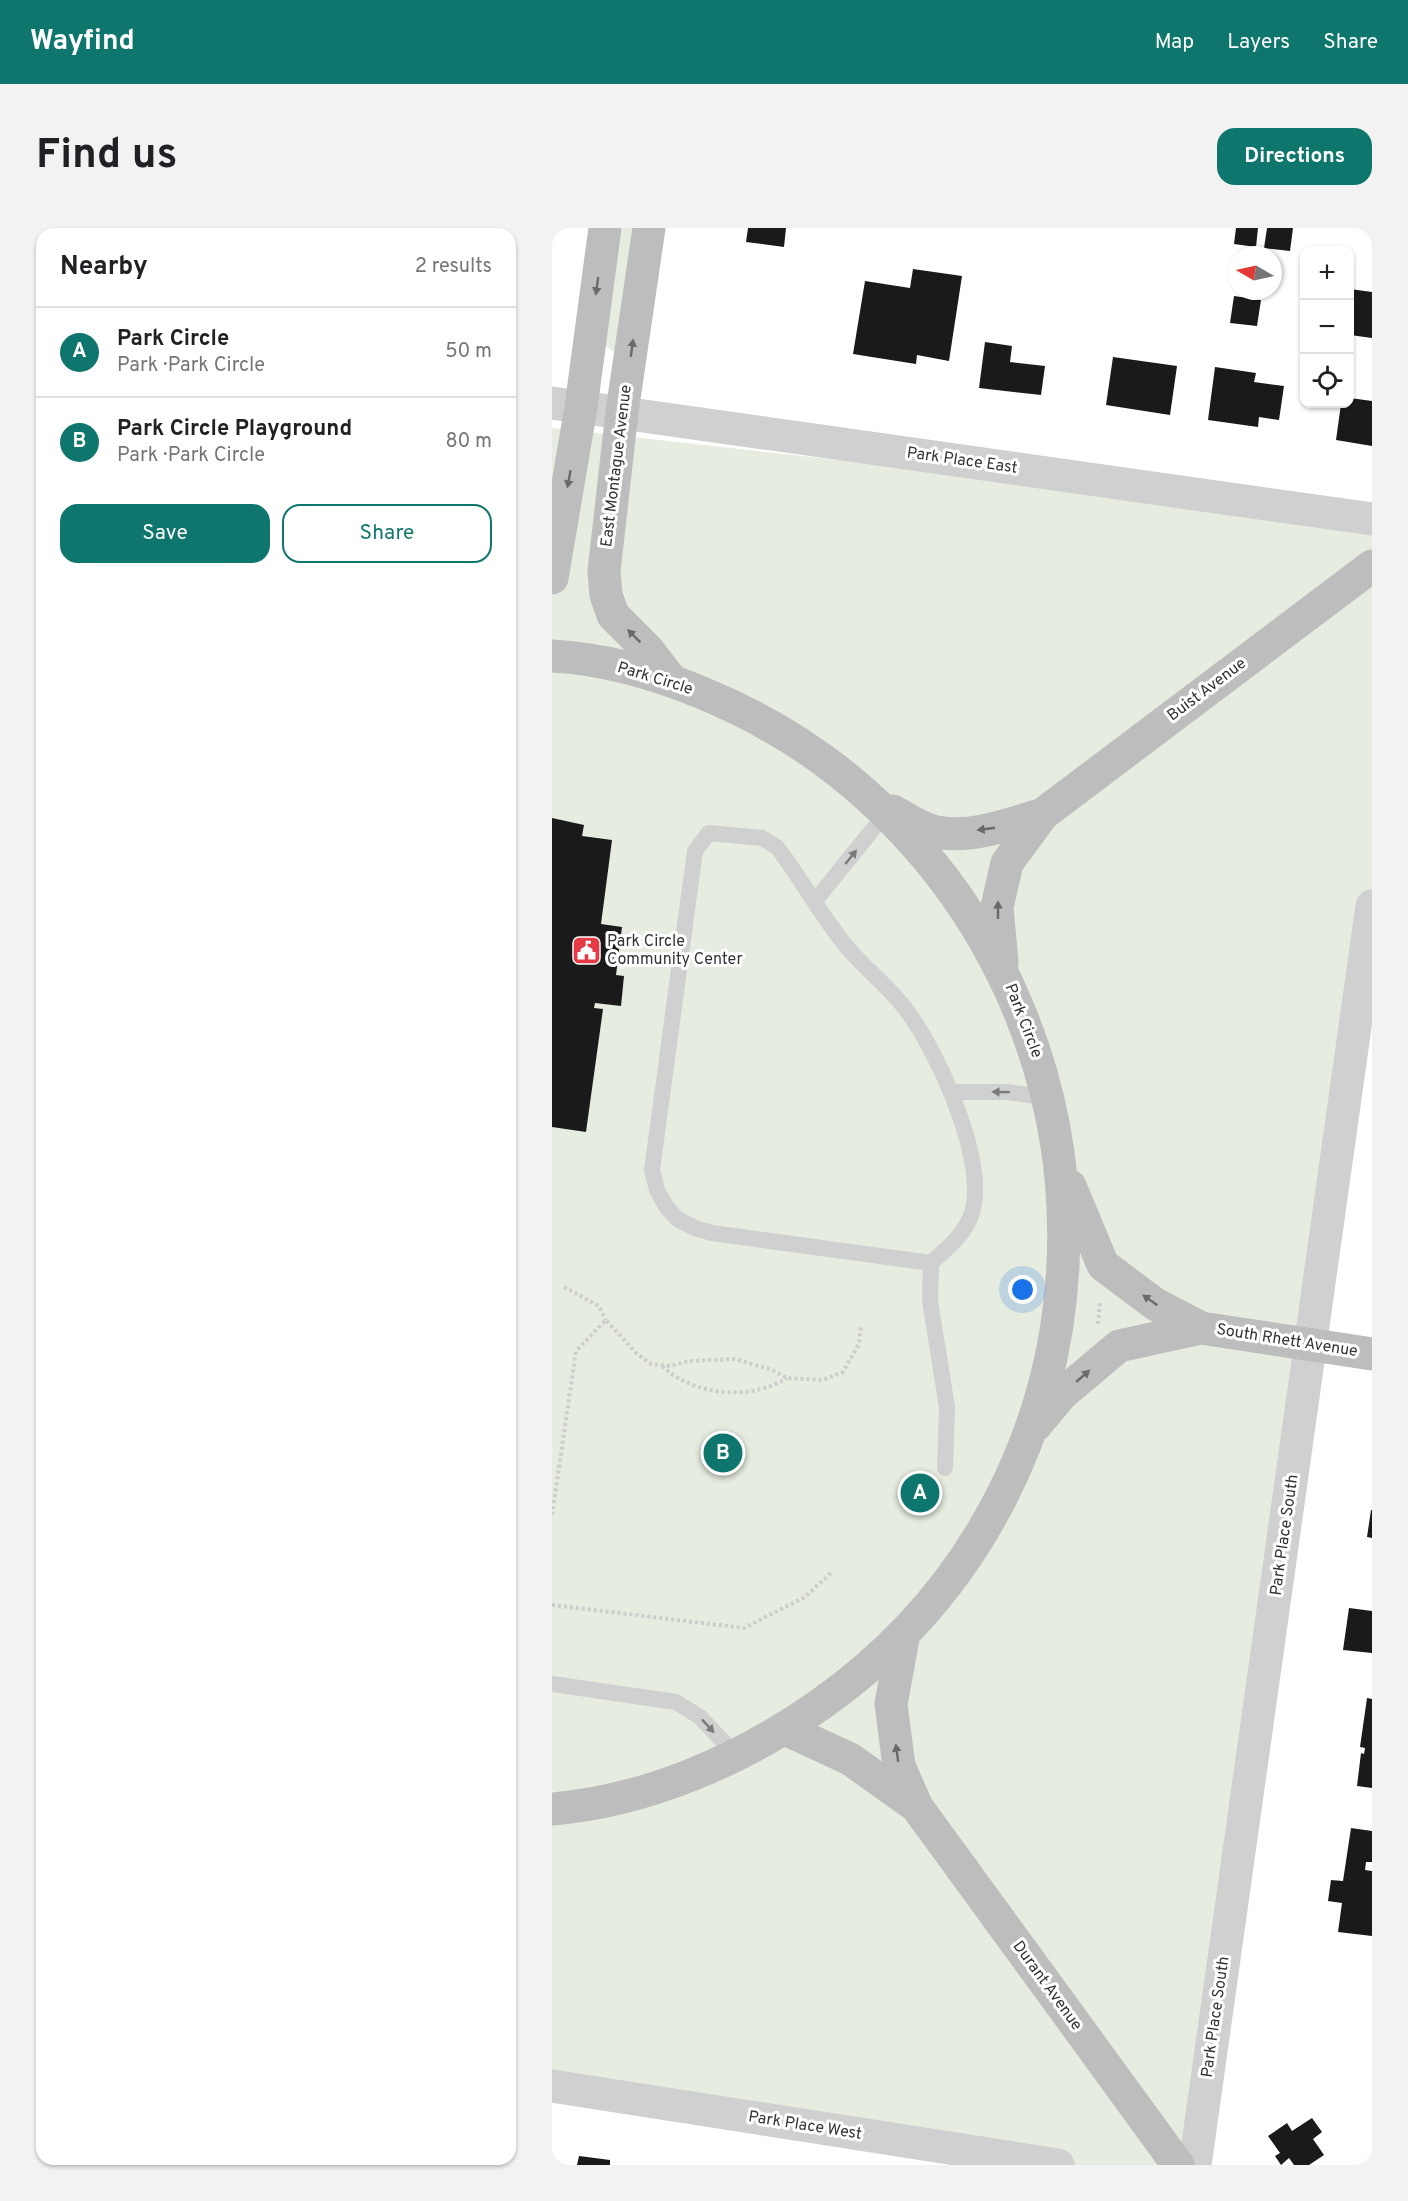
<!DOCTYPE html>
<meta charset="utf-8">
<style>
:root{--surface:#fff;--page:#f2f2f2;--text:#202124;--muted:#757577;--line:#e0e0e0;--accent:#0f766e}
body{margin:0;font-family:Overpass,sans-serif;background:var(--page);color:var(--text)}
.controls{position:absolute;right:18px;top:18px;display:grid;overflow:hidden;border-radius:12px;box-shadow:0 2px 4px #0004}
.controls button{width:54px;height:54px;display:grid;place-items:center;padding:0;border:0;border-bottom:2px solid var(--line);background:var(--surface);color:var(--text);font:30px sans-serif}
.compass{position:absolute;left:676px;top:18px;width:54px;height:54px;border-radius:50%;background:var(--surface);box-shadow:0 2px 4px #0004;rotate:279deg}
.you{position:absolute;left:471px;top:1062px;width:21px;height:21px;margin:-15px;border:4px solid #fff;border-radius:50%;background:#1a73e8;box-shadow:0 0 0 9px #1a73e833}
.badge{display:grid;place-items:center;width:39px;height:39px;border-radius:50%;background:var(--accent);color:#fff;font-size:20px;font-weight:700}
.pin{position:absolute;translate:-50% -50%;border:3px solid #fff;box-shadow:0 2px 6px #0006}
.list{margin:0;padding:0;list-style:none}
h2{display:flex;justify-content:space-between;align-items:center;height:78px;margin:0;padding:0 24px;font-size:26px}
h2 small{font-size:20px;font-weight:400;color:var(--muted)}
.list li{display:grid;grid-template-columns:39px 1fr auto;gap:18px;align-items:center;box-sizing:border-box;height:90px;padding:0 24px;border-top:2px solid var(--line)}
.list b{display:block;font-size:22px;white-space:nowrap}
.list p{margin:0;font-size:20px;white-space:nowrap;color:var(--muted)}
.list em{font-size:20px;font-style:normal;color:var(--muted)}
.actions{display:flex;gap:12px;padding:18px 24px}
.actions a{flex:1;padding:14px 0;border:2px solid var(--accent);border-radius:18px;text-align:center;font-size:21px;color:var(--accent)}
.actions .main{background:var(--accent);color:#fff}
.icon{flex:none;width:33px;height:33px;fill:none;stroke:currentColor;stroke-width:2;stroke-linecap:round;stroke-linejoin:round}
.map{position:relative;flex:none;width:820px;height:1937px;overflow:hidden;border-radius:18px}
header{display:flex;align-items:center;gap:36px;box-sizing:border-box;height:84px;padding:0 30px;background:var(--accent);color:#fff}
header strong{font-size:28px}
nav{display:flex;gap:33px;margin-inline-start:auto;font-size:21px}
.intro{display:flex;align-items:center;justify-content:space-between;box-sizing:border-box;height:144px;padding:0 36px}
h1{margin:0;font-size:42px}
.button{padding:15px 27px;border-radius:18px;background:var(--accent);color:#fff;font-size:21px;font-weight:700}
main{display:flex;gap:36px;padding:0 36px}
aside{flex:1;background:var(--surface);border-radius:18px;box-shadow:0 2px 4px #0004}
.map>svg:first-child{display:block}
.green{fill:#e6ecdf}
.building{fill:#1a1a1a}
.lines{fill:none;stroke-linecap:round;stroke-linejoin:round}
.path{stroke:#cdcdcd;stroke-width:4;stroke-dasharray:3 3;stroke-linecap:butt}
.lane{stroke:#d0d0d0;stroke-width:16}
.street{stroke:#d0d0d0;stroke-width:33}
.secondary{stroke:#bdbdbd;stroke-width:33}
.oneway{fill:#6a6a6a}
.oneway2{fill:#7a7a7a}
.labels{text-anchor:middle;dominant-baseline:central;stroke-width:6;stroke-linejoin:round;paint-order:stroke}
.street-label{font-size:16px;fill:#333;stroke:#fff}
.poi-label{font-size:16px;fill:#333;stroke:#fff;text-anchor:start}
</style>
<header>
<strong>Wayfind</strong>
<nav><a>Map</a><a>Layers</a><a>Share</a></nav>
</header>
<div class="intro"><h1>Find us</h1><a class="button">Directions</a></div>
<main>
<aside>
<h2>Nearby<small>2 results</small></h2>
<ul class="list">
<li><span class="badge">A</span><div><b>Park Circle</b><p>Park · Park Circle</p></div><em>50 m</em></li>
<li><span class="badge">B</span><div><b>Park Circle Playground</b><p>Park · Park Circle</p></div><em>80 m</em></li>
</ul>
<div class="actions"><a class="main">Save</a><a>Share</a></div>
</aside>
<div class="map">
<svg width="820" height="1937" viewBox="0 0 820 1937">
<rect width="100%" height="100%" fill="#fff"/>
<path class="green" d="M 66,0 L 92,0 L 62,124 L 52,117 Z
M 0,200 L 820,292 L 820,670 L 643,1937 L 506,1937 L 0,1859 Z"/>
<path class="building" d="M 196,0 L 234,0 L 232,19 L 194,14 Z
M 684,0 L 706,0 L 704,19 L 682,16 Z
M 715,0 L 741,0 L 738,23 L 712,20 Z
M 361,41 L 410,48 L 397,133 L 365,127 L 364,136 L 301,126 L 313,53 L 358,60 Z
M 798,61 L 820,64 L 820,110 L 798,107 Z
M 682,68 L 709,72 L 705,98 L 678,95 Z
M 433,114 L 460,118 L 458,134 L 493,138 L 489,167 L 427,160 Z
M 561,129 L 625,138 L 618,187 L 554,177 Z
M 663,139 L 704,145 L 702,154 L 732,158 L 727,192 L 707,189 L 706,199 L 656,192 Z
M 798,170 L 820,173 L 820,218 L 784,212 L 789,176 L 798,176 Z
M 0,590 L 32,597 L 30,608 L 60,612 L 49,696 L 70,699 L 64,747 L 72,748 L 69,778 L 43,775 L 42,780 L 51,781 L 34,904 L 0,899 Z
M 819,1282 L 820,1282 L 820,1310 L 815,1309 Z
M 797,1380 L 820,1383 L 820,1425 L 791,1422 Z
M 815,1470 L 820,1471 L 820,1560 L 805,1558 L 809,1525 L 812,1526 L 813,1520 L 808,1519 Z
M 799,1600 L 820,1603 L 820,1634 L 814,1634 L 813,1642 L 820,1643 L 820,1708 L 786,1704 L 790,1675 L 776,1673 L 779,1652 L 791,1653 Z
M 760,1890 L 770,1904 L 761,1911 L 772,1927 L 757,1937 L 742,1937 L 737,1930 L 729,1937 L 723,1928 L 728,1925 L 716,1908 L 735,1895 L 740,1903 Z
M 27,1928 L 58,1932 L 58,1937 L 25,1937 Z"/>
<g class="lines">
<path class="path" d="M 12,1059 L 47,1078 L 54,1092
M 546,1096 L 548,1074
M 110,1138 C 142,1168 198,1173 235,1150
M 0,1287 L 24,1123 L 54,1092 L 84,1125 L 99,1136 L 118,1138 L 137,1133 L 183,1131 L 220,1142 L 235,1150 L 271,1152 L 291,1144 L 307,1116 L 309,1097
M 0,1377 L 192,1400 L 253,1369 L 281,1343"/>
<path class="lane" d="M 263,673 L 334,585
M 400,864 L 456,864 L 497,870
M 379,1035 L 160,1005 L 143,1000 L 125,991 L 114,978 L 105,962 L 100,942 L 143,623 L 157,605 L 210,610 L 225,619 C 247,648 265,680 287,709 C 305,735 333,754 352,779 C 384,819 440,940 418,990 C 411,1008 393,1022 379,1035 L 378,1073 L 395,1179 L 393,1240
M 0,1456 L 124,1474 L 148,1489 L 184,1527"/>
<path class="street" d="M 0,175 L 820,291
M 0,1858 L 506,1937
M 643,1937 L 820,678"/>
<path class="secondary" d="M 97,0 L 70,184 L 52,343 L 54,367 L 61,387 L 96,422 L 120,453
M 0,350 L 29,179 L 53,0
M 0,428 C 97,433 211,484 287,544 C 591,786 589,1253 266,1478 C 189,1532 95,1573 0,1581
M 341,583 C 355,591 368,600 384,604 C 419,611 458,596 491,586
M 450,735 L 445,679 L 455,635 L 491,586 L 820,338
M 518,958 L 551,1037 L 603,1076 L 649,1100 L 820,1126
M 484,1197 L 510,1166 L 567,1118 L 649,1100
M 352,1405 L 339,1476 L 347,1538 L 365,1579 L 626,1937
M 233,1501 L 298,1531 L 364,1578"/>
</g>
<defs><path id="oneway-solid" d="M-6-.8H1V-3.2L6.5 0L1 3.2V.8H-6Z" transform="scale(1.5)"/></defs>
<g class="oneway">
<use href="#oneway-solid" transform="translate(45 58) rotate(98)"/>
<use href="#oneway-solid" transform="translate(80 120) rotate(-82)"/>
<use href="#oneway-solid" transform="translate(17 251) rotate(100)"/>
<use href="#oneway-solid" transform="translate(82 408) rotate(-135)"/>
<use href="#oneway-solid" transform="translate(434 601) rotate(172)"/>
<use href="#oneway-solid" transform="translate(446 682) rotate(-90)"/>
<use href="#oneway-solid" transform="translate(598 1072) rotate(-145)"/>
<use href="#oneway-solid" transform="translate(531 1148) rotate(-41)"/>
<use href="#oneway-solid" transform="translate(345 1525) rotate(-98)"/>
</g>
<g class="oneway2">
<use href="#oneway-solid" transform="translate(299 629) rotate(-51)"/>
<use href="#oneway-solid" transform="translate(449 864) rotate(-179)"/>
<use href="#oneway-solid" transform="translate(156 1498) rotate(47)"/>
</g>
<defs>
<symbol id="civic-square" viewBox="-11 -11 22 22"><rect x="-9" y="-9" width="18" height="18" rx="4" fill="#e63946" stroke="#fff"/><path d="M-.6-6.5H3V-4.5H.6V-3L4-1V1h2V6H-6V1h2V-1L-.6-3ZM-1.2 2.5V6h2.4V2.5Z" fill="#fff"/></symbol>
</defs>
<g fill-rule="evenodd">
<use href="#civic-square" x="18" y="706" width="33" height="33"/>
</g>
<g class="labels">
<g class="street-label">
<text transform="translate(410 233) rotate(8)">Park Place East</text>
<text transform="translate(65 238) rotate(-83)">East Montague Avenue</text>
<text transform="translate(103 451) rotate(17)">Park Circle</text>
<text transform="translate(655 462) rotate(-37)">Buist Avenue</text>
<text transform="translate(471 793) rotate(69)">Park Circle</text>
<text transform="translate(735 1113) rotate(9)">South Rhett Avenue</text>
<text transform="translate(733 1307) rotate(-82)">Park Place South</text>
<text transform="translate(495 1758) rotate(54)">Durant Avenue</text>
<text transform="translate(664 1789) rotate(-82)">Park Place South</text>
<text transform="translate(253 1898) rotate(9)">Park Place West</text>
</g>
<g class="poi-label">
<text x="55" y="714">Park Circle<tspan x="55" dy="18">Community Center</tspan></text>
</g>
</g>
</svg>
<div class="controls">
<button>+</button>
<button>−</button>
<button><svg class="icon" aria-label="locate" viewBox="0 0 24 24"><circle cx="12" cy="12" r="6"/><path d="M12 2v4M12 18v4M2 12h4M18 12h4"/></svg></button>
</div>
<svg class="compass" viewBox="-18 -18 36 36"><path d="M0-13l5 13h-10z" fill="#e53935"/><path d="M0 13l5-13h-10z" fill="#757577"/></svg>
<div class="you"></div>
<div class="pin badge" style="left:368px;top:1265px">A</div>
<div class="pin badge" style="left:171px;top:1225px">B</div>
</div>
</main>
